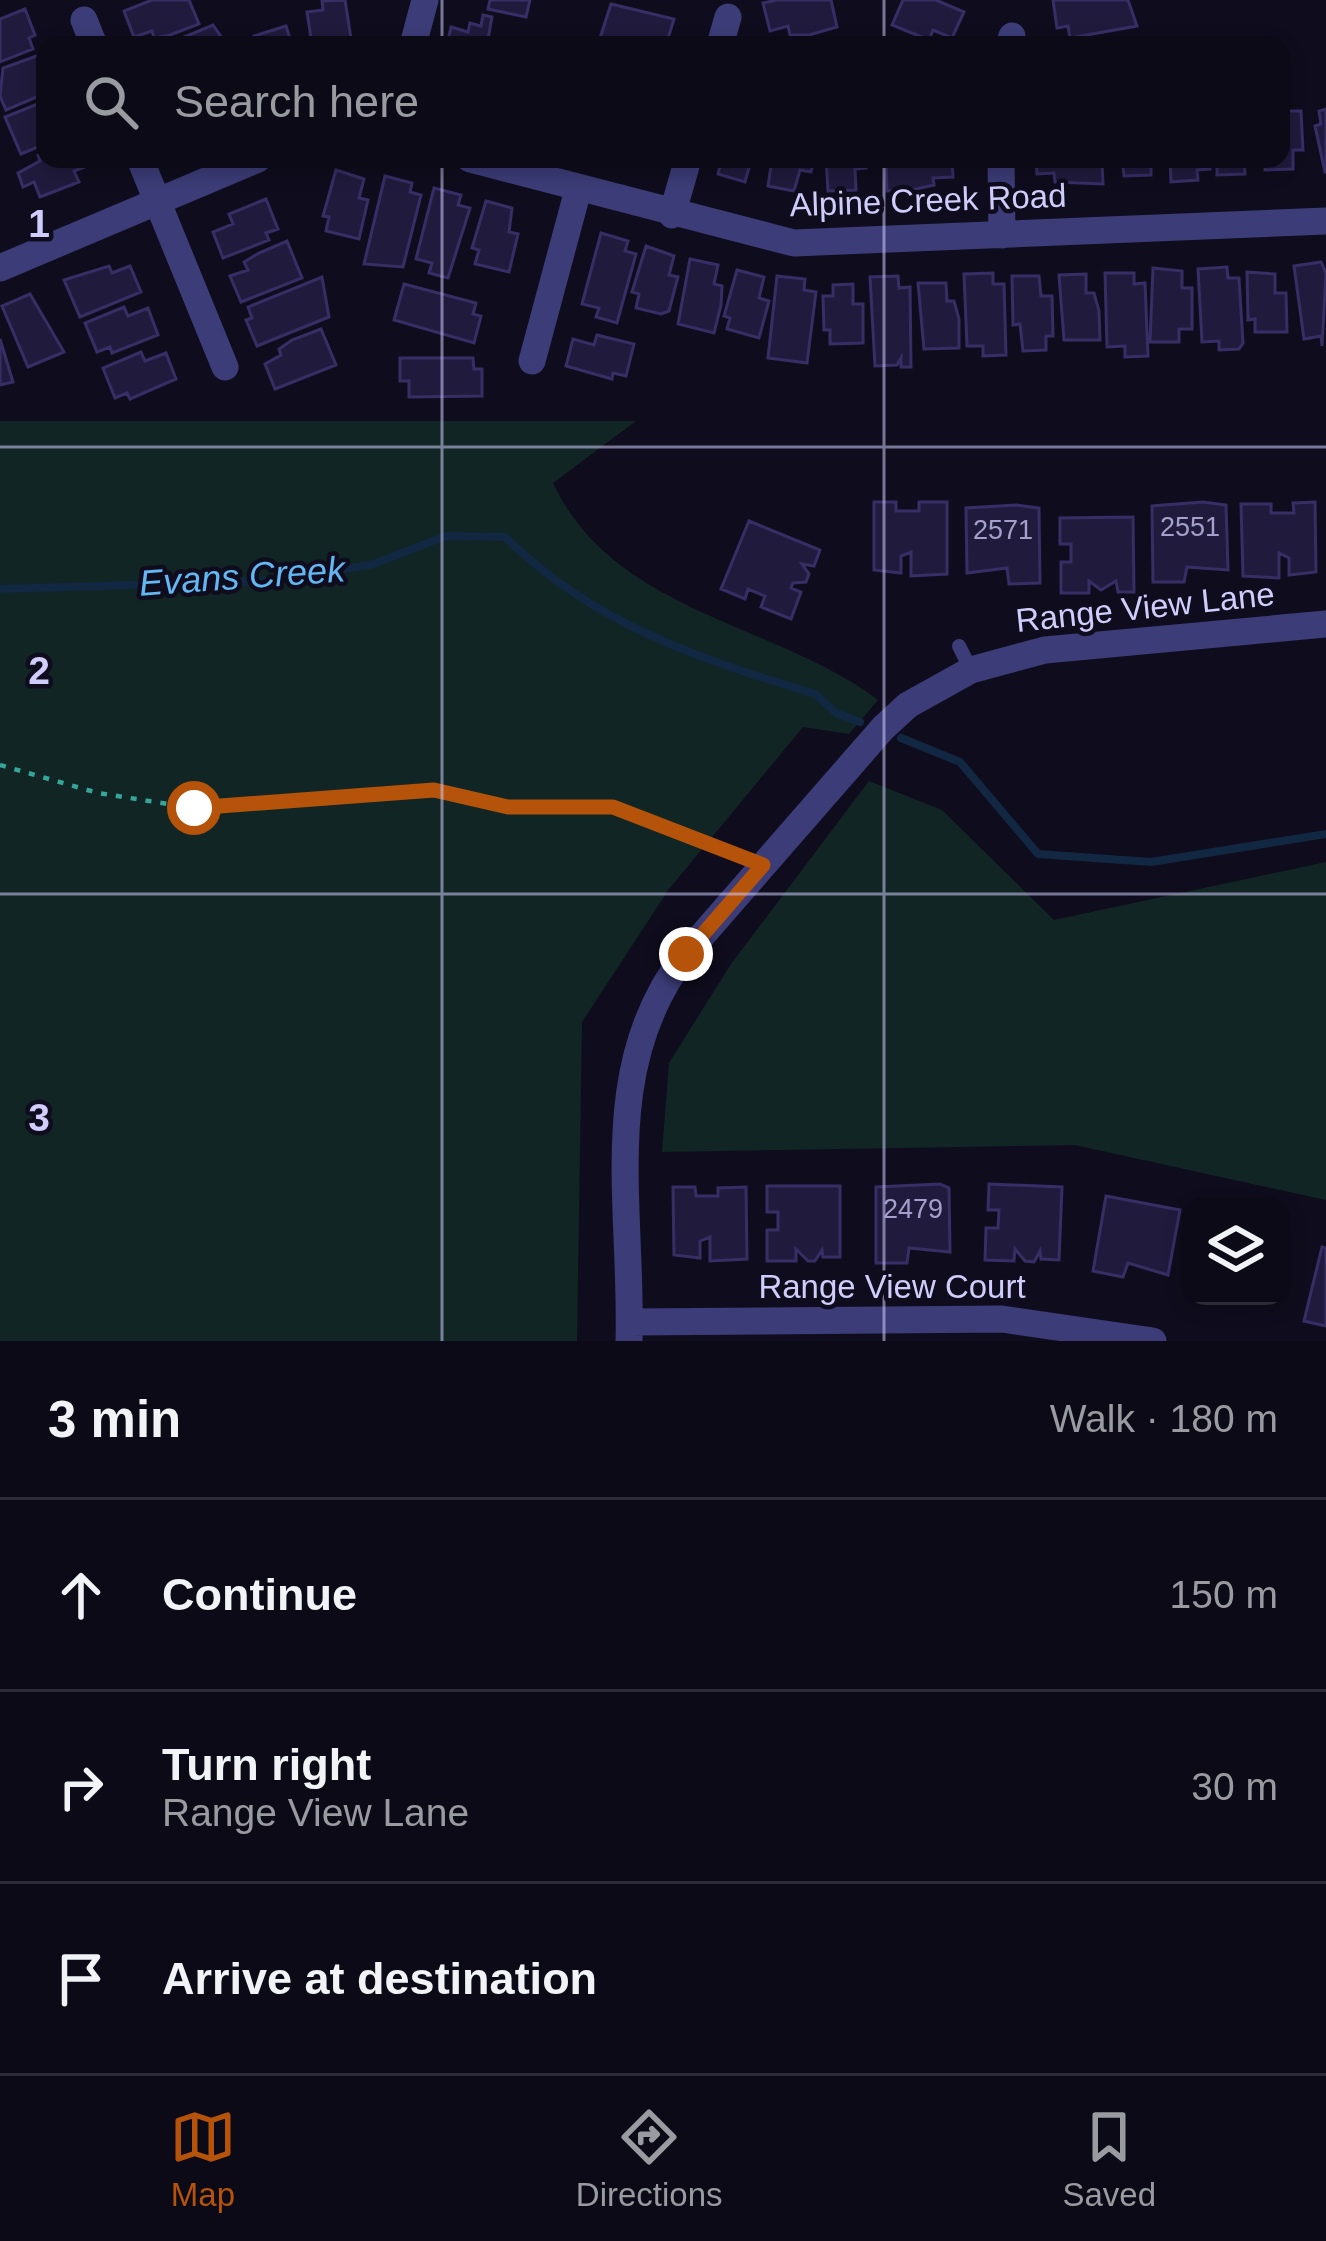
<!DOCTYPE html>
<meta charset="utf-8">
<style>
:root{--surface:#0b0a16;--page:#191823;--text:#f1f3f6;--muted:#9a9aa1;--line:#2b2b35;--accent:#b45309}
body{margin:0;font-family:Helvetica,sans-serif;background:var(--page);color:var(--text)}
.controls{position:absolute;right:36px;bottom:36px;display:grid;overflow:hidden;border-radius:24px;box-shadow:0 6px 18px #0003}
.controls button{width:108px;height:108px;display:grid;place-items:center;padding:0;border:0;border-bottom:3px solid var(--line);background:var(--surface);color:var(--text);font:60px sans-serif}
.stop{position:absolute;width:36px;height:36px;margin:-27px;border:9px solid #b45309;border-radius:50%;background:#fff}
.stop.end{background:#b45309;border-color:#fff;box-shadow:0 3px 12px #0008}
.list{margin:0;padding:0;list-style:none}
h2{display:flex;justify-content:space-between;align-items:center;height:156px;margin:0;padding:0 48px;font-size:51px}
h2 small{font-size:39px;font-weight:400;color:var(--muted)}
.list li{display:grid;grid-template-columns:78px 1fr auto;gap:36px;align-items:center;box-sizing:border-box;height:192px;padding:0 48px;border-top:3px solid var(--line)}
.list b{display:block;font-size:45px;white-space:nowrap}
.list p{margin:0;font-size:39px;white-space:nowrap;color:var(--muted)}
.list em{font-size:39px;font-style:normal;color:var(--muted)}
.icon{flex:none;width:66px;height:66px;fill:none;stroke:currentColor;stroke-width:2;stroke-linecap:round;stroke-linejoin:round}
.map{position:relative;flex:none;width:1326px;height:1341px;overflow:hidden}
.search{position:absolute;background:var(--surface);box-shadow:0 6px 18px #0003;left:36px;right:36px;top:36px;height:132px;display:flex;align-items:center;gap:30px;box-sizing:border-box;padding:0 42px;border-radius:24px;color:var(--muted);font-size:45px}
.sheet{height:732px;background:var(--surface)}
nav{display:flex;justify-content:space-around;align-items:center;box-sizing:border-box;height:168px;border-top:3px solid var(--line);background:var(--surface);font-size:33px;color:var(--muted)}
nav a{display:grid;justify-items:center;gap:6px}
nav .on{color:var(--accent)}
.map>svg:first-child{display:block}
.green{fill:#112624}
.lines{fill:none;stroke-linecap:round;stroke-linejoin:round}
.stream{stroke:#112742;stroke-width:8}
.building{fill:#201b3c;stroke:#372e66;stroke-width:3}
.path{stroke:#36a69a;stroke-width:4.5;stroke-dasharray:6 9;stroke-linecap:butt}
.service{stroke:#3c3c78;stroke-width:14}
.minor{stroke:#3c3c78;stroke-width:27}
.route{stroke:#b45309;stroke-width:15}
.grid{fill:none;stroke:#d0ccfb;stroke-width:3;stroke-opacity:0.55}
.labels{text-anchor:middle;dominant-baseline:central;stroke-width:9;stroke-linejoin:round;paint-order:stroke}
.number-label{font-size:27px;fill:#a4a0cb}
.street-label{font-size:33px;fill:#d0ccfb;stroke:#0f0d1d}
.water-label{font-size:36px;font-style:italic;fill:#63b7f3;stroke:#0f0d1d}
.grid-label{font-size:39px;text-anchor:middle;font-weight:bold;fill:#d0ccfb;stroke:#0f0d1d;stroke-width:9;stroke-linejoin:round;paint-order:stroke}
</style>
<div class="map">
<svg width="1326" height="1341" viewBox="0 0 1326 1341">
<rect width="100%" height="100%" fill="#0f0d1d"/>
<path class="green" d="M 0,421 L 636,421 L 553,483 C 614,613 774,622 878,700 L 849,734 L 803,727 L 669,889 L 582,1022 L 577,1341 L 0,1341 Z
M 869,781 L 942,810 L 1054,920 L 1326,862 L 1326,1200 L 1075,1145 L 662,1152 L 669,1063 L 731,964 Z"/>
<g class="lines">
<path class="stream" d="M 0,589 L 262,581 L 371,565 L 446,536 L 505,537 C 594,625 698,658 815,694 L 836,713 L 860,722
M 901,738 L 960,762 L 1038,854 L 1151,862 L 1326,834"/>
</g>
<path class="building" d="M 152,0 L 189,0 L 199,24 L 170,35 L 154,38 L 152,31 L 134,37 L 124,11 Z
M 345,0 L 352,45 L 312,45 L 307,12 L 323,10 L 322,1 Z
M 490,0 L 530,0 L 526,17 L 488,9 Z
M 777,0 L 831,0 L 837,27 L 809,35 L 790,35 L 788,26 L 770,31 L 763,3 Z
M 903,0 L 936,0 L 964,12 L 952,38 L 933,30 L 929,40 L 892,25 Z
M 1053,0 L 1128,0 L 1137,26 L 1070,38 L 1068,26 L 1057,28 Z
M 611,4 L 674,19 L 666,45 L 648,41 L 623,45 L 600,38 Z
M 25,9 L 35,35 L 29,38 L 33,49 L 0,62 L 0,19 Z
M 483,15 L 492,17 L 487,45 L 447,45 L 451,27 L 468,32 L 470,23 L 481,26 Z
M 213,25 L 227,45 L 165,45 Z
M 286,26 L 292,45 L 257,45 L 254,36 Z
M 45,53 L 45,82 L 40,84 L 44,94 L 6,110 L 0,96 L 3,68 Z
M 45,101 L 45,144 L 21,154 L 5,117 Z
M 1326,109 L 1326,172 L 1325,172 L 1315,126 L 1321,124 L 1319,111 Z
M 1281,111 L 1301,111 L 1303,150 L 1293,150 L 1293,169 L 1265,170 L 1265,159 L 1281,159 Z
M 45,152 L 45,159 L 95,163 L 74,171 L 79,182 L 40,197 L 34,182 L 23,187 L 18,173 L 40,161 L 38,155 Z
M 722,159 L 760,159 L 759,166 L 750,164 L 745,182 L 718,174 Z
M 772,159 L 814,159 L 811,172 L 800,170 L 794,191 L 768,186 Z
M 826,159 L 865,159 L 866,168 L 855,169 L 856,190 L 828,191 Z
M 886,159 L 952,159 L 953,177 L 933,178 L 934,185 L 916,189 L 887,191 Z
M 1036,159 L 1102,159 L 1103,184 L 1055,182 L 1054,173 L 1037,174 Z
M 1122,159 L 1151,159 L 1151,175 L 1124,176 Z
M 1170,159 L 1210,159 L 1210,169 L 1197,170 L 1198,180 L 1171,182 Z
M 1217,159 L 1244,159 L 1245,174 L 1217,175 Z
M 336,170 L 364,179 L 359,198 L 368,200 L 359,239 L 326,231 L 329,217 L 323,216 Z
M 385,176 L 412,183 L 410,192 L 421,195 L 403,267 L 364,264 Z
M 434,188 L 461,195 L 458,205 L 470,208 L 448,278 L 429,273 L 432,263 L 416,259 Z
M 266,199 L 278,229 L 266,233 L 269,240 L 223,258 L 213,232 L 233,224 L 229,214 Z
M 486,201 L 512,208 L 509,232 L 518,234 L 509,272 L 475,264 L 479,250 L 472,248 Z
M 601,233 L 628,241 L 625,251 L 636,254 L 617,323 L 596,317 L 599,308 L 582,304 Z
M 287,241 L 302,278 L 241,302 L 230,276 L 248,270 L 244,262 L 259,253 Z
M 646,246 L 674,256 L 669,275 L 678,277 L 669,311 L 661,314 L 636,308 L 639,294 L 632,292 Z
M 690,259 L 718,265 L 714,284 L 722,286 L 721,305 L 714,333 L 678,324 Z
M 1321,262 L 1326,273 L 1322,346 L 1321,336 L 1304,339 L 1294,266 Z
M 109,266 L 112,273 L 130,266 L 141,292 L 80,317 L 64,280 Z
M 1227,267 L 1228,278 L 1239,278 L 1243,343 L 1239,349 L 1219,350 L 1219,341 L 1202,342 L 1198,269 Z
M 1153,268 L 1182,271 L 1182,288 L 1192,288 L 1192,329 L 1179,329 L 1179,342 L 1150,342 Z
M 737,270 L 764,277 L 759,298 L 769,301 L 759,338 L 727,329 L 730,318 L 724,316 Z
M 1247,272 L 1275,274 L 1275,293 L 1286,293 L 1287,332 L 1255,332 L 1255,319 L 1248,320 Z
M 993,273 L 993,284 L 1004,284 L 1006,355 L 983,356 L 983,346 L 967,346 L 964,274 Z
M 1105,273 L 1134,273 L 1134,284 L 1145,283 L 1148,356 L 1125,357 L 1125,346 L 1107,347 Z
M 1086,274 L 1086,293 L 1094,293 L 1099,311 L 1100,340 L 1064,340 L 1059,275 Z
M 777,276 L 805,279 L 804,290 L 816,292 L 807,363 L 768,358 Z
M 898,276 L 899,288 L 910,287 L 911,367 L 901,367 L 901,358 L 897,365 L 875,366 L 870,277 Z
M 1012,276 L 1039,276 L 1041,296 L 1052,296 L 1053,336 L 1046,336 L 1046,350 L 1023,351 L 1020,324 L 1013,325 Z
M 322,277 L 329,317 L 257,346 L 246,320 L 252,318 L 248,307 Z
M 918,283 L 946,283 L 947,301 L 954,301 L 959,319 L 959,348 L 924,349 Z
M 404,284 L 476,303 L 473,314 L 481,316 L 474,343 L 394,320 Z
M 853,284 L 853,304 L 863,304 L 863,343 L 830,344 L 830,330 L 824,330 L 823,296 L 833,296 L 833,285 Z
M 30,294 L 64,352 L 28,367 L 2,306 Z
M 124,307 L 128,316 L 148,308 L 158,335 L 112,353 L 110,347 L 97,352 L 85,323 Z
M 321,329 L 336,365 L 275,389 L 265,364 L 281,355 L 279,349 L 292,340 Z
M 597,335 L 634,344 L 626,376 L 613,373 L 612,379 L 566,366 L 573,339 L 594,345 Z
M 0,339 L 13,382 L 0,385 Z
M 141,352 L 145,361 L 166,353 L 176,379 L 130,399 L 127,393 L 115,398 L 103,368 Z
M 400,358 L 473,358 L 474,369 L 482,369 L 482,396 L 409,397 L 409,381 L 400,381 Z
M 874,502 L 896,502 L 896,511 L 919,511 L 919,502 L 947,502 L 947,574 L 911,576 L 911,552 L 901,556 L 901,573 L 874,570 Z
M 1203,502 L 1226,505 L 1228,570 L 1187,567 L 1184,582 L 1153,582 L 1152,506 Z
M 1315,502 L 1316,572 L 1289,575 L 1289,558 L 1279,553 L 1279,578 L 1243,576 L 1241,504 L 1271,504 L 1271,513 L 1294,513 L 1293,503 Z
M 1016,505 L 1039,508 L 1040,583 L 1009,584 L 1007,568 L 967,573 L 966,508 Z
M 1133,517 L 1134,592 L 1118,592 L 1116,581 L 1101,590 L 1089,581 L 1089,593 L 1061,593 L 1061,562 L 1071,562 L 1071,544 L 1060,544 L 1060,518 Z
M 749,521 L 820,550 L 814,566 L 802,564 L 809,574 L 806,582 L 793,583 L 791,588 L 801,592 L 791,619 L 761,607 L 765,596 L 748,589 L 745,599 L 721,589 Z
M 940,1184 L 949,1188 L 950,1252 L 909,1248 L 907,1263 L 876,1263 L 876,1187 Z
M 989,1184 L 1062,1187 L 1059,1260 L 1041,1259 L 1040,1251 L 1034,1262 L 1025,1261 L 1015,1249 L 1014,1261 L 985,1260 L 986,1228 L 998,1228 L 999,1210 L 988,1210 Z
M 767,1186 L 840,1186 L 840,1257 L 823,1257 L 822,1250 L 815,1261 L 808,1261 L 796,1249 L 796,1261 L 767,1261 L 767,1230 L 778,1230 L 778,1212 L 767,1212 Z
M 673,1187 L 695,1187 L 696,1196 L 718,1196 L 718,1188 L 746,1187 L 747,1259 L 710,1261 L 710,1237 L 700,1241 L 700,1258 L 674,1255 Z
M 1106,1196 L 1180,1210 L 1168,1275 L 1128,1263 L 1123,1277 L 1093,1271 Z
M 1322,1247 L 1326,1248 L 1326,1326 L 1304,1321 Z"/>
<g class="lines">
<path class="path" d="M 0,765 L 98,793 L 194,808 L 434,790 L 508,807 L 613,807 L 740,856"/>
<path class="service" d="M 959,646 L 971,670"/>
<path class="minor" d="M 84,20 L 94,45
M 413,45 L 425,0
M 720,45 L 728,17
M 1009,45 L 1012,36
M 140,159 L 225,367
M 470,159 L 794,243 L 1326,221
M 1001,159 L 1002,235
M 672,215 L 688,159
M 0,268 L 258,159
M 532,361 L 578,190
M 630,1322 L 1002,1319 L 1153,1341
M 629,1341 C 633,1207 597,1067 686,954 L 883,728 L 908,705 L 971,670 L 1045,650 L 1326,624"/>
</g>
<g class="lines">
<path class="route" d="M 194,808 L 434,790 L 508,807 L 613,807 L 763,865 L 686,954"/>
</g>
<path class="grid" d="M 442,0 L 442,45M 884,0 L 884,45M 442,159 L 442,1341M 884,159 L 884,1341M 0,447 L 1326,447M 0,894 L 1326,894"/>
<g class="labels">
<g class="number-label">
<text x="1190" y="527">2551</text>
<text x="1003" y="530">2571</text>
<text x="913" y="1209">2479</text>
</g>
<g class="street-label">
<text transform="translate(928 200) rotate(-2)">Alpine Creek Road</text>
<text transform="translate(1145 607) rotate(-6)">Range View Lane</text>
<text x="892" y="1286">Range View Court</text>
</g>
<g class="water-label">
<text transform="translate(242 576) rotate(-4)">Evans Creek</text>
</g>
</g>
<g class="grid-label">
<text x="39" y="237">1</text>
<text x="39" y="684">2</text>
<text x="39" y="1131">3</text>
</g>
</svg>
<div class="controls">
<button><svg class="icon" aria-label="layers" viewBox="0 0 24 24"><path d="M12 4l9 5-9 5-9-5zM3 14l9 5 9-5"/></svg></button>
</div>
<div class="stop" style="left:194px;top:808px"></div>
<div class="stop end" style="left:686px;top:954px"></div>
<div class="search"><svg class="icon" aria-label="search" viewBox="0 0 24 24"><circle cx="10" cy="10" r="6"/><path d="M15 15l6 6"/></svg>Search here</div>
</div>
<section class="sheet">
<h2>3 min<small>Walk · 180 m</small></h2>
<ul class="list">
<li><svg class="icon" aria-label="ahead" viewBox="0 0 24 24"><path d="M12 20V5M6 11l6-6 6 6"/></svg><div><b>Continue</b></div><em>150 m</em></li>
<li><svg class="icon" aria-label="right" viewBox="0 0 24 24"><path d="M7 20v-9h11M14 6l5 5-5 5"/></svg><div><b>Turn right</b><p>Range View Lane</p></div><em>30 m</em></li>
<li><svg class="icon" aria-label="arrive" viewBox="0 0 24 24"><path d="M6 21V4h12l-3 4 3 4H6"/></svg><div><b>Arrive at destination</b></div></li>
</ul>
</section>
<nav>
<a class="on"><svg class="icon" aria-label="map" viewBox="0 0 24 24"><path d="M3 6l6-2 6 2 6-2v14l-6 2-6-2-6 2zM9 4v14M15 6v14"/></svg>Map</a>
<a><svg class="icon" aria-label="directions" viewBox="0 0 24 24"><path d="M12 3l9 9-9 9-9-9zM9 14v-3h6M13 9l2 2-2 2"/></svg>Directions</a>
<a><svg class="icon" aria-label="saved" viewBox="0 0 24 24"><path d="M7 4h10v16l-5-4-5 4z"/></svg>Saved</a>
</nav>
